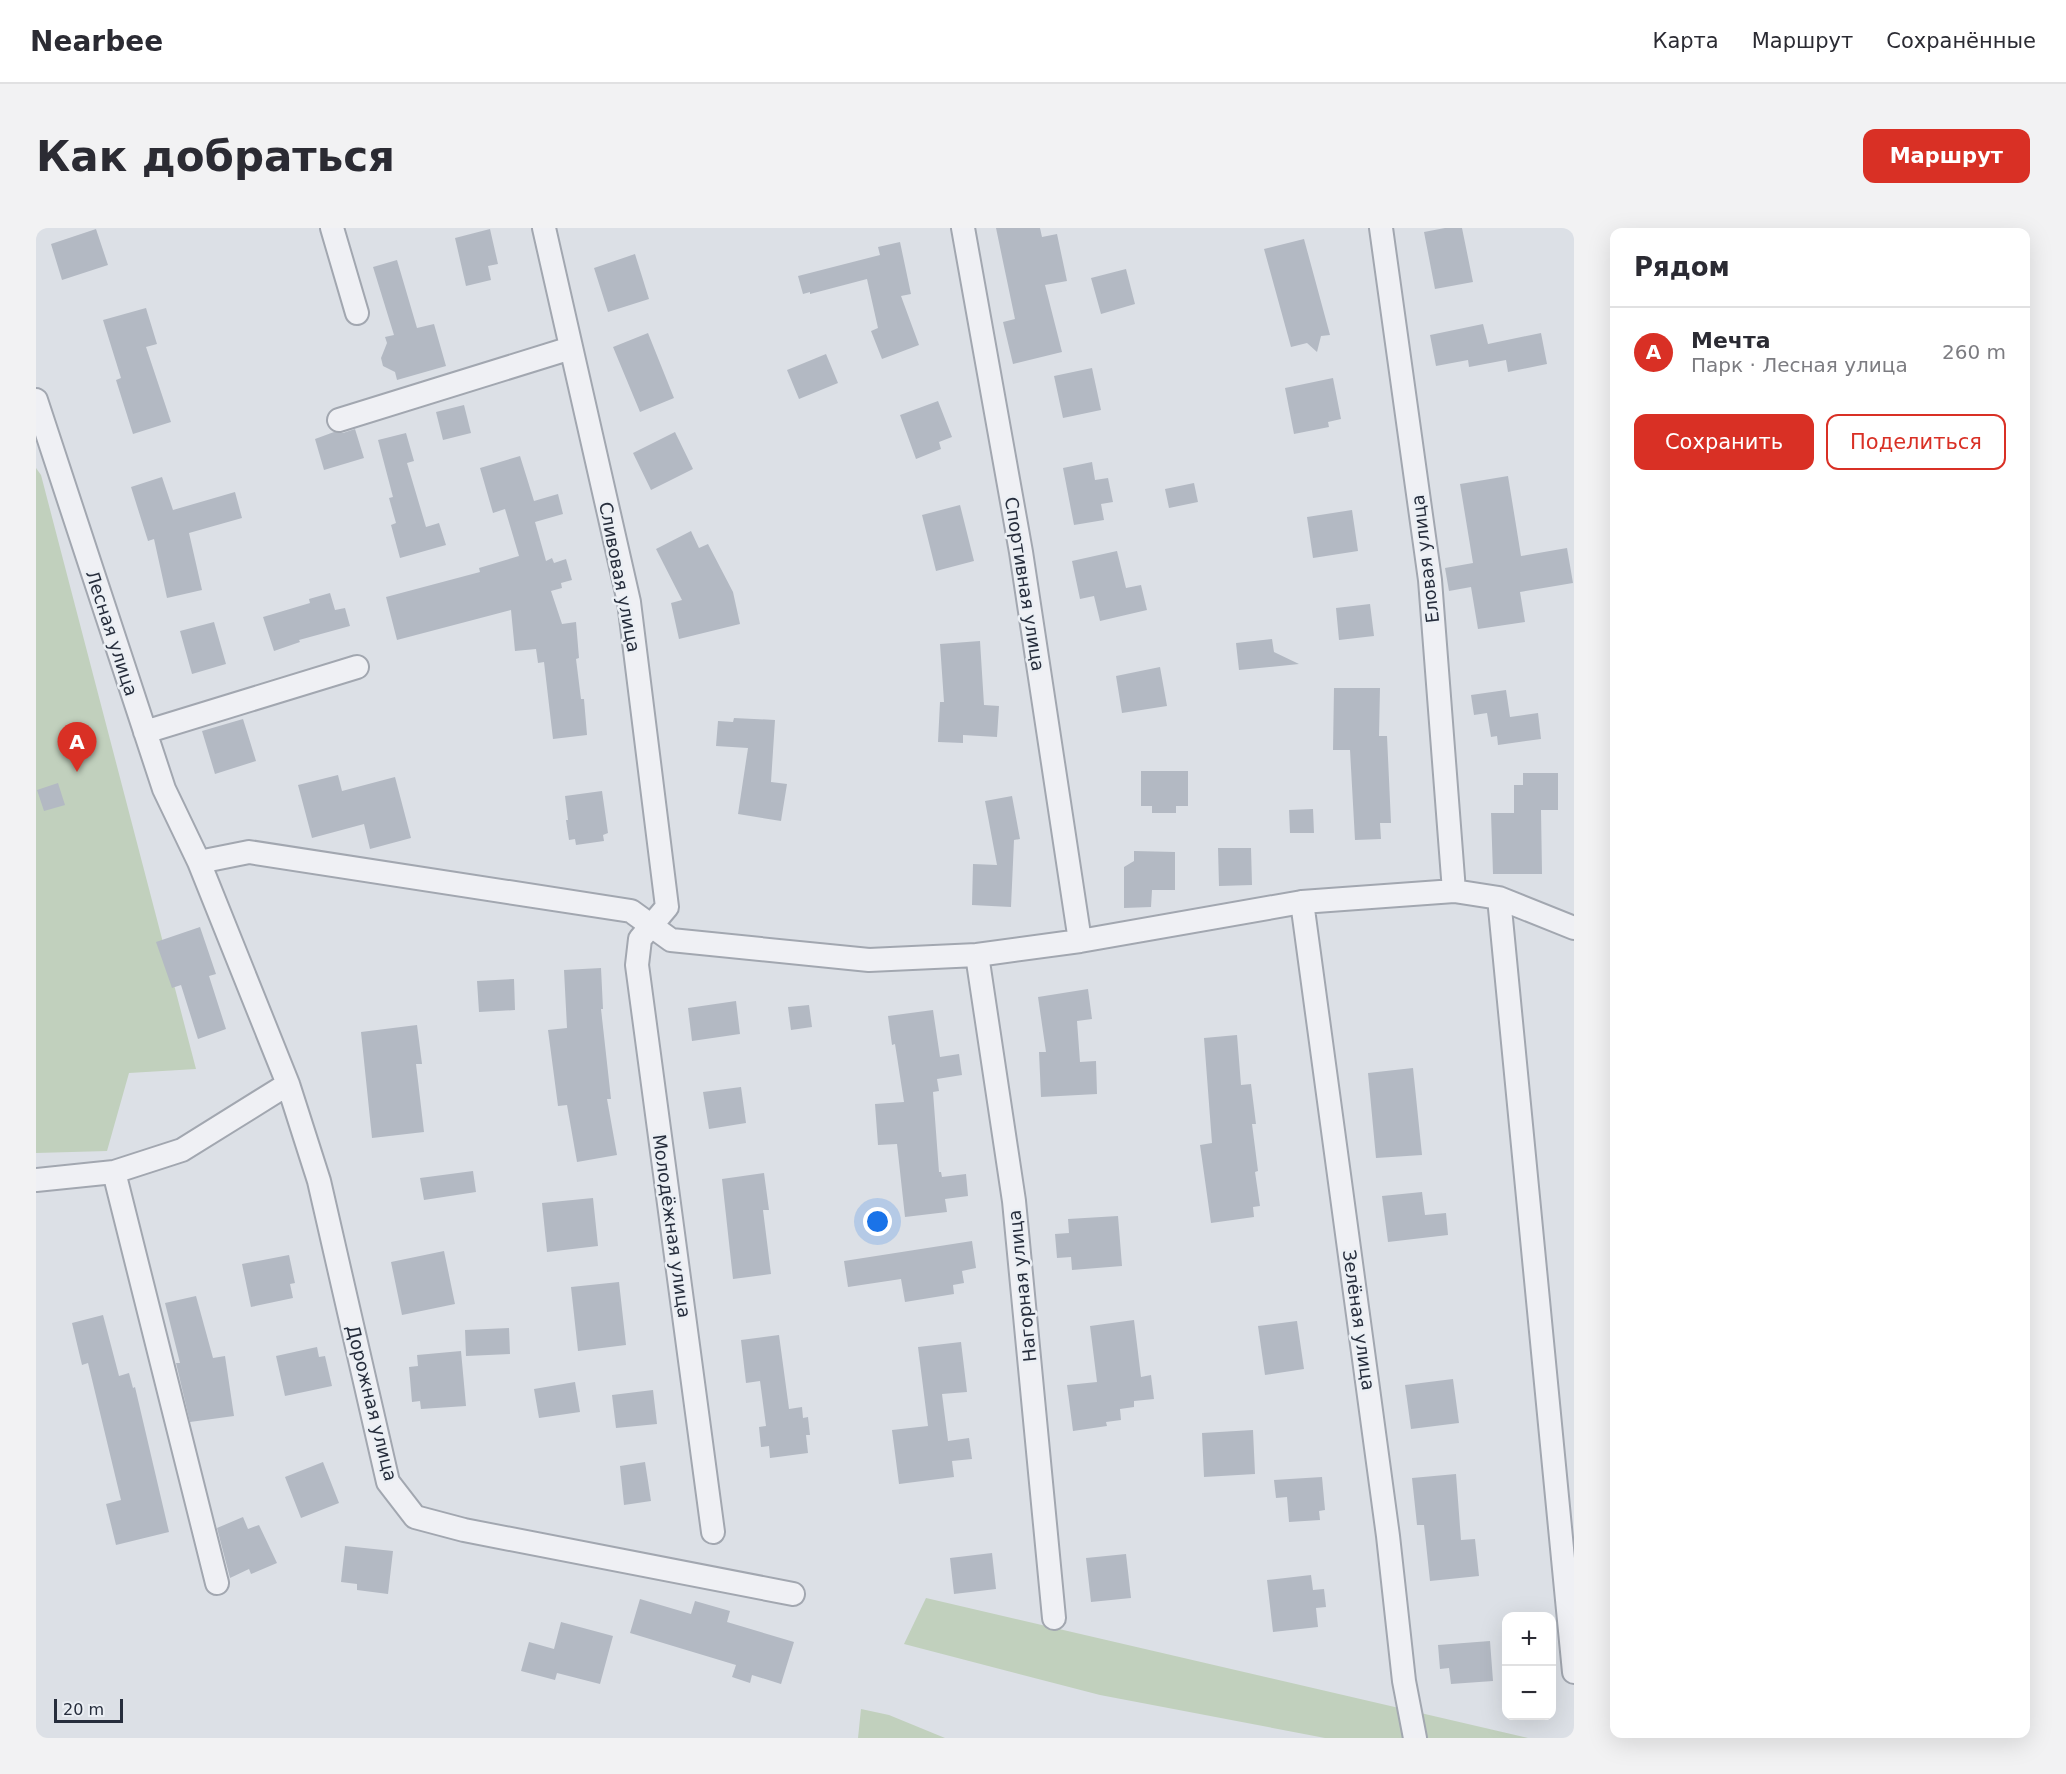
<!DOCTYPE html>
<html lang="ru">
<meta charset="utf-8">
<style>
:root{--surface:#fff;--page:#f2f2f3;--text:#2b2b33;--muted:#7c7c81;--line:#e1e1e2;--accent:#d93025}
body{margin:0;font-family:"DejaVu Sans",sans-serif;background:var(--page);color:var(--text)}
.controls{position:absolute;right:18px;bottom:18px;display:grid;overflow:hidden;border-radius:12px;box-shadow:0 6px 24px #0002}
.controls button{width:54px;height:54px;display:grid;place-items:center;padding:0;border:0;border-bottom:2px solid var(--line);background:var(--surface);color:var(--text);font:30px sans-serif}
.scale{position:absolute;left:18px;bottom:15px;width:69px;box-sizing:border-box;padding-left:6px;border:3px solid #262d3c;border-top:0;font-size:16px;line-height:21px;white-space:nowrap;color:#262d3c;-webkit-text-stroke:4px #ebeff4;paint-order:stroke}
.you{position:absolute;left:842px;top:994px;width:21px;height:21px;margin:-15px;border:4px solid #fff;border-radius:50%;background:#1a73e8;box-shadow:0 0 0 9px #1a73e833}
.badge{display:grid;place-items:center;width:39px;height:39px;border-radius:50%;background:var(--accent);color:#fff;font-size:20px;font-weight:700}
.pin{position:absolute;translate:-50% -50px;filter:drop-shadow(0 2px 3px #0008)}
.pin::after{content:'';position:absolute;top:32px;width:21px;height:18px;background:inherit;clip-path:polygon(0 0,100% 0,50% 100%)}
.list{margin:0;padding:0;list-style:none}
h2{display:flex;justify-content:space-between;align-items:center;height:78px;margin:0;padding:0 24px;font-size:26px}
h2 small{font-size:20px;font-weight:400;color:var(--muted)}
.list li{display:grid;grid-template-columns:39px 1fr auto;gap:18px;align-items:center;box-sizing:border-box;height:90px;padding:0 24px;border-top:2px solid var(--line)}
.list b{display:block;font-size:22px;white-space:nowrap}
.list p{margin:0;font-size:20px;white-space:nowrap;color:var(--muted)}
.list em{font-size:20px;font-style:normal;color:var(--muted)}
.actions{display:flex;gap:12px;padding:18px 24px}
.actions a{flex:1;padding:14px 0;border:2px solid var(--accent);border-radius:12px;text-align:center;font-size:21px;color:var(--accent)}
.actions .main{background:var(--accent);color:#fff}
.map{position:relative;flex:none;width:1538px;height:1510px;overflow:hidden;border-radius:12px}
header{display:flex;align-items:center;gap:36px;box-sizing:border-box;height:84px;padding:0 30px;background:var(--surface);border-bottom:2px solid var(--line)}
header strong{font-size:28px}
nav{display:flex;gap:33px;margin-inline-start:auto;font-size:21px}
.intro{display:flex;align-items:center;justify-content:space-between;box-sizing:border-box;height:144px;padding:0 36px}
h1{margin:0;font-size:42px}
.button{padding:15px 27px;border-radius:12px;background:var(--accent);color:#fff;font-size:21px;font-weight:700}
main{display:flex;gap:36px;padding:0 36px}
aside{flex:1;background:var(--surface);border-radius:12px;box-shadow:0 6px 24px #0002}
.map>svg:first-child{display:block}
.green{fill:#c1d0bd}
.building{fill:#b3b9c3}
.lines{fill:none;stroke-linecap:round;stroke-linejoin:round}
.minor-casing{stroke:#a2a7b0;stroke-width:26}
.minor{stroke:#eff0f4;stroke-width:22}
.labels{text-anchor:middle;dominant-baseline:central;stroke-width:5;stroke-linejoin:round;paint-order:stroke}
.street-label{font-size:18px;fill:#262d3c;stroke:#ebeff4}
</style>
<header>
<strong>Nearbee</strong>
<nav><a>Карта</a><a>Маршрут</a><a>Сохранённые</a></nav>
</header>
<div class="intro"><h1>Как добраться</h1><a class="button">Маршрут</a></div>
<main>
<div class="map">
<svg width="1538" height="1510" viewBox="0 0 1538 1510">
<rect width="100%" height="100%" fill="#dce0e6"/>
<path class="green" d="M 0,240 L 5,247 L 160,841 L 93,845 L 71,923 L 0,925 Z
M 890,1370 L 1492,1510 L 1289,1510 L 1064,1467 L 868,1416 Z
M 825,1481 L 853,1487 L 909,1510 L 822,1510 Z"/>
<path class="building" d="M 960,0 L 1004,0 L 1006,9 L 1021,6 L 1031,53 L 1009,57 L 1026,124 L 977,136 L 967,94 L 979,91 Z
M 1409,0 L 1426,0 L 1437,54 L 1399,61 L 1388,4 Z
M 60,1 L 72,37 L 26,52 L 15,16 Z
M 454,1 L 462,36 L 452,38 L 455,52 L 430,58 L 419,10 Z
M 1268,11 L 1294,107 L 1285,108 L 1281,124 L 1271,115 L 1255,119 L 1228,21 Z
M 864,14 L 875,66 L 865,68 L 883,117 L 846,131 L 835,103 L 842,100 L 831,51 L 774,66 L 774,64 L 767,66 L 762,48 L 844,27 L 842,19 Z
M 599,26 L 613,71 L 572,84 L 558,40 Z
M 361,32 L 381,100 L 398,96 L 410,138 L 361,152 L 359,144 L 347,138 L 345,130 L 351,115 L 349,109 L 358,107 L 337,39 Z
M 1090,41 L 1099,76 L 1065,86 L 1055,50 Z
M 110,80 L 121,116 L 110,119 L 135,194 L 97,206 L 80,152 L 85,150 L 67,92 Z
M 1447,96 L 1452,116 L 1505,105 L 1511,136 L 1472,144 L 1470,132 L 1433,139 L 1432,132 L 1400,138 L 1394,107 Z
M 612,105 L 638,170 L 604,184 L 577,119 Z
M 790,126 L 802,155 L 763,171 L 751,142 Z
M 1056,140 L 1065,182 L 1027,190 L 1018,148 Z
M 1297,150 L 1305,191 L 1292,194 L 1293,199 L 1258,206 L 1249,160 Z
M 902,173 L 916,209 L 903,214 L 905,221 L 880,231 L 864,187 Z
M 428,177 L 435,205 L 407,212 L 400,184 Z
M 319,201 L 328,230 L 288,242 L 279,211 L 298,204 L 307,205 Z
M 639,204 L 657,241 L 615,262 L 597,225 Z
M 370,205 L 378,233 L 371,235 L 390,299 L 403,295 L 410,317 L 364,330 L 355,297 L 360,295 L 353,270 L 357,269 L 342,212 Z
M 484,228 L 498,273 L 522,266 L 527,286 L 499,294 L 510,333 L 516,330 L 518,335 L 530,331 L 536,352 L 525,355 L 526,360 L 515,363 L 526,396 L 540,394 L 543,430 L 540,431 L 545,471 L 548,471 L 551,507 L 517,511 L 508,434 L 502,435 L 500,421 L 479,423 L 475,382 L 361,412 L 350,369 L 444,344 L 443,340 L 483,328 L 469,281 L 457,285 L 444,240 Z
M 1056,234 L 1059,252 L 1072,250 L 1077,274 L 1065,276 L 1068,292 L 1038,297 L 1027,240 Z
M 1472,248 L 1485,328 L 1531,320 L 1537,355 L 1484,364 L 1489,394 L 1442,401 L 1435,359 L 1413,363 L 1409,340 L 1437,335 L 1424,256 Z
M 126,249 L 137,282 L 199,264 L 206,290 L 153,305 L 166,362 L 131,370 L 118,311 L 112,313 L 95,259 Z
M 1158,255 L 1162,274 L 1133,280 L 1129,261 Z
M 924,277 L 938,333 L 900,343 L 886,287 Z
M 1316,282 L 1322,323 L 1277,330 L 1271,289 Z
M 655,303 L 663,320 L 672,316 L 697,364 L 704,396 L 643,411 L 635,375 L 646,372 L 620,321 Z
M 1081,323 L 1090,360 L 1105,357 L 1111,382 L 1064,393 L 1058,368 L 1044,371 L 1036,333 Z
M 294,365 L 299,382 L 309,380 L 314,398 L 263,412 L 264,414 L 238,423 L 227,389 L 274,375 L 273,371 Z
M 1334,376 L 1338,408 L 1303,412 L 1300,380 Z
M 178,394 L 190,436 L 156,446 L 144,403 Z
M 1236,411 L 1238,424 L 1263,436 L 1203,442 L 1200,415 Z
M 944,413 L 948,477 L 963,478 L 961,509 L 927,507 L 927,515 L 902,514 L 904,474 L 908,474 L 904,416 Z
M 1124,439 L 1131,478 L 1086,485 L 1080,448 Z
M 1298,460 L 1344,460 L 1343,508 L 1351,508 L 1355,595 L 1344,595 L 1345,611 L 1319,612 L 1314,522 L 1297,522 Z
M 1470,462 L 1474,489 L 1502,485 L 1505,511 L 1462,517 L 1461,508 L 1455,509 L 1451,485 L 1438,487 L 1435,467 Z
M 698,490 L 739,492 L 735,554 L 751,556 L 745,593 L 702,586 L 712,520 L 680,518 L 682,493 L 697,494 Z
M 207,491 L 220,533 L 179,546 L 166,503 Z
M 1105,543 L 1152,543 L 1152,578 L 1140,578 L 1140,585 L 1116,585 L 1116,578 L 1105,578 Z
M 1487,545 L 1522,545 L 1522,582 L 1505,582 L 1506,646 L 1457,646 L 1455,585 L 1478,585 L 1478,557 L 1487,557 Z
M 302,547 L 306,563 L 359,549 L 375,610 L 334,621 L 328,596 L 276,610 L 262,557 Z
M 22,555 L 29,577 L 8,583 L 1,562 Z
M 566,563 L 572,605 L 567,607 L 568,613 L 540,617 L 539,611 L 533,612 L 530,592 L 532,592 L 529,568 Z
M 976,568 L 984,611 L 978,612 L 975,679 L 936,677 L 937,636 L 961,637 L 949,573 Z
M 1277,581 L 1278,605 L 1254,605 L 1253,582 Z
M 1182,620 L 1215,620 L 1216,657 L 1183,658 Z
M 1098,623 L 1139,624 L 1139,662 L 1116,662 L 1115,679 L 1088,680 L 1088,639 L 1098,633 Z
M 164,699 L 180,746 L 173,748 L 190,801 L 162,811 L 145,757 L 136,760 L 120,714 Z
M 565,740 L 567,781 L 565,781 L 575,871 L 571,871 L 581,927 L 541,934 L 531,877 L 522,878 L 512,802 L 531,800 L 528,742 Z
M 478,751 L 479,782 L 443,784 L 441,753 Z
M 1052,761 L 1056,791 L 1041,793 L 1044,834 L 1060,833 L 1061,866 L 1005,869 L 1003,824 L 1010,824 L 1002,769 Z
M 700,773 L 704,806 L 656,813 L 652,780 Z
M 773,777 L 776,799 L 755,802 L 752,779 Z
M 897,782 L 904,829 L 923,826 L 926,847 L 901,851 L 903,863 L 897,864 L 903,944 L 905,944 L 906,949 L 930,946 L 932,968 L 909,971 L 911,984 L 869,989 L 861,916 L 842,917 L 839,876 L 868,874 L 859,816 L 856,817 L 852,788 Z
M 381,797 L 386,836 L 380,836 L 388,904 L 336,910 L 325,804 Z
M 1201,807 L 1205,857 L 1215,856 L 1220,896 L 1216,896 L 1222,943 L 1219,944 L 1224,978 L 1217,979 L 1218,989 L 1175,995 L 1164,917 L 1176,915 L 1168,810 Z
M 1377,840 L 1386,927 L 1340,930 L 1332,845 Z
M 705,859 L 710,895 L 673,901 L 667,864 Z
M 437,943 L 440,964 L 388,972 L 384,950 Z
M 728,945 L 733,982 L 727,982 L 735,1046 L 697,1051 L 686,951 Z
M 1386,964 L 1389,987 L 1410,985 L 1412,1007 L 1352,1014 L 1346,968 Z
M 557,970 L 562,1018 L 511,1024 L 506,975 Z
M 1082,988 L 1086,1038 L 1036,1042 L 1035,1029 L 1021,1030 L 1019,1006 L 1033,1005 L 1032,991 Z
M 936,1013 L 940,1040 L 926,1043 L 928,1055 L 917,1057 L 918,1066 L 869,1074 L 865,1051 L 812,1059 L 808,1033 Z
M 408,1023 L 419,1076 L 366,1087 L 355,1034 Z
M 253,1027 L 259,1055 L 254,1056 L 257,1070 L 215,1079 L 206,1036 Z
M 583,1054 L 590,1117 L 542,1123 L 535,1059 Z
M 160,1068 L 177,1130 L 189,1128 L 198,1188 L 154,1194 L 140,1135 L 144,1135 L 129,1075 Z
M 67,1087 L 83,1148 L 93,1145 L 97,1160 L 99,1159 L 133,1304 L 80,1317 L 70,1276 L 85,1272 L 52,1135 L 46,1137 L 36,1095 Z
M 1098,1092 L 1105,1149 L 1115,1147 L 1118,1171 L 1098,1173 L 1098,1179 L 1084,1181 L 1085,1192 L 1070,1194 L 1071,1198 L 1037,1203 L 1031,1157 L 1061,1154 L 1054,1098 Z
M 1261,1093 L 1268,1141 L 1229,1147 L 1222,1098 Z
M 473,1100 L 474,1126 L 430,1128 L 429,1102 Z
M 743,1107 L 753,1181 L 766,1179 L 767,1190 L 772,1189 L 774,1207 L 770,1207 L 772,1225 L 734,1230 L 733,1218 L 725,1219 L 723,1199 L 730,1198 L 724,1153 L 710,1155 L 705,1112 Z
M 925,1114 L 931,1164 L 906,1166 L 912,1213 L 933,1210 L 936,1231 L 916,1233 L 918,1249 L 863,1256 L 856,1202 L 892,1198 L 882,1119 Z
M 281,1119 L 283,1129 L 289,1128 L 296,1158 L 249,1168 L 240,1128 Z
M 425,1123 L 430,1178 L 385,1181 L 384,1173 L 376,1174 L 373,1139 L 382,1138 L 381,1127 Z
M 1417,1151 L 1423,1195 L 1375,1201 L 1369,1157 Z
M 539,1154 L 544,1184 L 503,1190 L 498,1161 Z
M 617,1162 L 621,1196 L 580,1200 L 576,1167 Z
M 1217,1202 L 1219,1246 L 1168,1249 L 1166,1205 Z
M 287,1234 L 303,1275 L 265,1290 L 249,1249 Z
M 609,1234 L 615,1273 L 588,1277 L 584,1238 Z
M 1420,1246 L 1425,1312 L 1439,1311 L 1443,1348 L 1394,1353 L 1388,1297 L 1381,1297 L 1376,1250 Z
M 1286,1249 L 1289,1282 L 1283,1283 L 1284,1292 L 1253,1294 L 1251,1269 L 1240,1270 L 1238,1252 Z
M 207,1289 L 212,1301 L 223,1297 L 241,1335 L 215,1346 L 213,1341 L 194,1350 L 181,1300 Z
M 309,1318 L 357,1323 L 352,1366 L 321,1362 L 321,1356 L 305,1354 Z
M 956,1325 L 960,1361 L 918,1366 L 914,1330 Z
M 1090,1326 L 1095,1370 L 1055,1374 L 1050,1330 Z
M 1275,1347 L 1277,1362 L 1288,1361 L 1290,1379 L 1280,1380 L 1282,1399 L 1237,1404 L 1231,1352 Z
M 604,1371 L 655,1386 L 659,1373 L 694,1383 L 691,1394 L 758,1414 L 745,1456 L 716,1447 L 714,1455 L 696,1449 L 700,1437 L 594,1405 Z
M 525,1394 L 577,1408 L 564,1456 L 521,1445 L 519,1452 L 485,1443 L 493,1414 L 518,1421 Z
M 1454,1413 L 1457,1453 L 1415,1456 L 1413,1440 L 1404,1441 L 1402,1417 Z"/>
<g class="lines">
<defs>
<path id="minor" d="M 296,0 L 321,85
M 508,0 L 593,374 L 631,679 L 604,711 L 601,737 L 677,1304
M 927,0 L 985,324 L 1044,713
M 1345,0 L 1394,352 L 1418,663
M 0,172 L 128,561 L 163,634 L 252,856 L 283,953 L 352,1254 L 379,1289 L 428,1302 L 757,1366
M 303,192 L 535,120
M 109,504 L 321,439
M 163,634 L 213,624 L 595,683 L 635,712 L 833,732 L 941,727 L 1044,713 L 1266,674 L 1418,663 L 1463,670 L 1538,700
M 1463,670 L 1538,1444
M 1266,674 L 1352,1308 L 1368,1453 L 1379,1510
M 941,727 L 978,973 L 1018,1390
M 78,944 L 181,1355
M 0,952 L 78,944 L 146,922 L 252,856"/>
</defs>
<use href="#minor" class="minor-casing"/>
<use href="#minor" class="minor"/>
</g>
<g class="labels">
<g class="street-label">
<text transform="translate(1389 331) rotate(-97)">Еловая улица</text>
<text transform="translate(584 349) rotate(79)">Сливовая улица</text>
<text transform="translate(989 356) rotate(81)">Спортивная улица</text>
<text transform="translate(76 405) rotate(72)">Лесная улица</text>
<text transform="translate(636 998) rotate(82)">Молодёжная улица</text>
<text transform="translate(986 1058) rotate(-96)">Нагорная улица</text>
<text transform="translate(1323 1092) rotate(82)">Зелёная улица</text>
<text transform="translate(336 1175) rotate(76)">Дорожная улица</text>
</g>
</g>
</svg>
<div class="controls">
<button>+</button>
<button>−</button>
</div>
<div class="scale">20 m</div>
<div class="you"></div>
<div class="pin badge" style="left:41px;top:544px">A</div>
</div>
<aside>
<h2>Рядом<small></small></h2>
<ul class="list">
<li><span class="badge">A</span><div><b>Мечта</b><p>Парк · Лесная улица</p></div><em>260 m</em></li>
</ul>
<div class="actions"><a class="main">Сохранить</a><a>Поделиться</a></div>
</aside>
</main>
